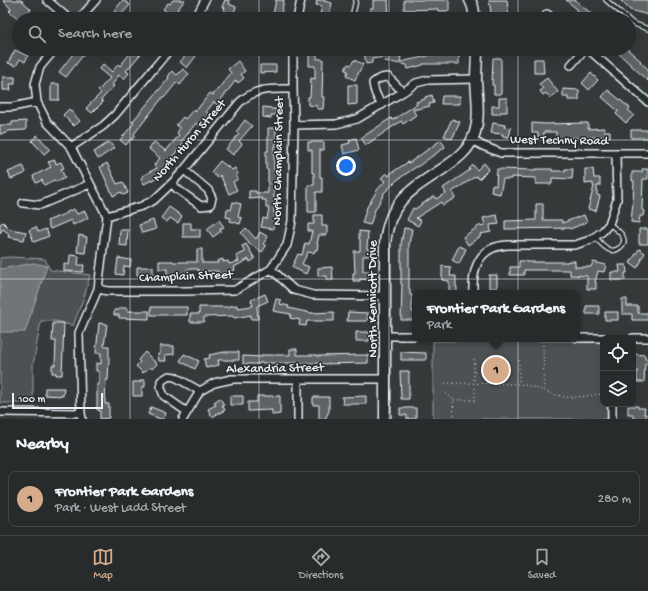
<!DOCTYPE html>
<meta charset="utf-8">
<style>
:root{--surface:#282b2c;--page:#303334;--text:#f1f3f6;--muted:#a5a7a9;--line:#444748;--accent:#d6ab8b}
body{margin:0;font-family:"Gochi Hand",sans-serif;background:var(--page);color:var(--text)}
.controls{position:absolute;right:12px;bottom:12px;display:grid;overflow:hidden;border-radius:8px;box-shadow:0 4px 16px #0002}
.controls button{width:36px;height:36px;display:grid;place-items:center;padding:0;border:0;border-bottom:1px solid var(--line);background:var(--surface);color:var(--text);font:20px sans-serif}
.scale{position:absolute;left:12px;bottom:10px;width:91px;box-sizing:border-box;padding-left:4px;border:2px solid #e8f1f8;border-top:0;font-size:11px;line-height:14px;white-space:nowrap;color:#e8f1f8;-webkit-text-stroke:3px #2a2d2e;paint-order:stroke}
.you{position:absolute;left:346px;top:166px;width:14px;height:14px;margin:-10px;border:3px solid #fff;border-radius:50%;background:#1a73e8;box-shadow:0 0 0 6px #1a73e833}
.badge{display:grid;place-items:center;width:26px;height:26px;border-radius:50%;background:var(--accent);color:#111;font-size:13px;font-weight:700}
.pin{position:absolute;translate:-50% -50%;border:2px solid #fff;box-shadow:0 1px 4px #0006}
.popup{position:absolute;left:412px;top:290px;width:168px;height:52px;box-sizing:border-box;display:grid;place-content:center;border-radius:8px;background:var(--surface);filter:drop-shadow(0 1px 3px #0005);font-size:13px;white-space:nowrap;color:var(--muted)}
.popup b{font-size:15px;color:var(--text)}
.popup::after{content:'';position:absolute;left:50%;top:100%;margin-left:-8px;border:8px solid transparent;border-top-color:var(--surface)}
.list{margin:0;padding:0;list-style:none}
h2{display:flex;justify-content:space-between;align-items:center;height:52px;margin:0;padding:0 16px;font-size:17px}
h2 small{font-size:13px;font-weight:400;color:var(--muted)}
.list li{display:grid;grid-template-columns:26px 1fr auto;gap:12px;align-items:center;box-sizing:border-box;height:56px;margin:0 8px 8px;padding:0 8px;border:1px solid var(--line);border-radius:8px}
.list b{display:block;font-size:15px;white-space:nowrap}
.list p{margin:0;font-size:13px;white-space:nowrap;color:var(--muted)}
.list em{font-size:13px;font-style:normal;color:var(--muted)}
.icon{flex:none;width:22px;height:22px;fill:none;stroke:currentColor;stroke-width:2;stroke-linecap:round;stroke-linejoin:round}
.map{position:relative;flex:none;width:648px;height:419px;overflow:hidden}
.search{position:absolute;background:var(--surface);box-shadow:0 4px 16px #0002;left:12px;right:12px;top:12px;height:44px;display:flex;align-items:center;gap:10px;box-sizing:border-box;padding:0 14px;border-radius:22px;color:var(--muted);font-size:15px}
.sheet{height:116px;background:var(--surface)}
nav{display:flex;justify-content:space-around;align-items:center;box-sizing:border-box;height:56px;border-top:1px solid var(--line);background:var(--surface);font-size:11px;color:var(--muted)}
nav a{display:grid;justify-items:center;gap:2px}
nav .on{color:var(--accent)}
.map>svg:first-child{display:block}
.built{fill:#424647}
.green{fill:#4d5152;stroke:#9aa1a5}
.water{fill:#707579;stroke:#a0a7ac}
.building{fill:#5f6365;stroke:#e8f1f8}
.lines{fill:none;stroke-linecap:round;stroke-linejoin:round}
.lane-casing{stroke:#e8f1f8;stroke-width:6}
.street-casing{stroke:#e8f1f8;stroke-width:10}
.secondary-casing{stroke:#e8f1f8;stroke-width:13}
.path{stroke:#e8f1f8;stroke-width:1;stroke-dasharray:1 3;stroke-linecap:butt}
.lane{stroke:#2a2d2e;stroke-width:3.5}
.street{stroke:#2a2d2e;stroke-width:7}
.secondary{stroke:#2a2d2e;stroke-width:10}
.grid{fill:none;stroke:#e8f1f8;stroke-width:1;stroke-opacity:0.55}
.labels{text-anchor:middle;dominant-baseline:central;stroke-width:3;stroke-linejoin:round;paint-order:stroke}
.street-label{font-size:13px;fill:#e8f1f8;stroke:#2a2d2e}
</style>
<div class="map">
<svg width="648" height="419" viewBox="0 0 648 419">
<rect width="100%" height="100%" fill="#35393a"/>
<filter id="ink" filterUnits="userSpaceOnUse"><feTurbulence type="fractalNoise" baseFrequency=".025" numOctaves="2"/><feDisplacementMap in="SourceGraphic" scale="8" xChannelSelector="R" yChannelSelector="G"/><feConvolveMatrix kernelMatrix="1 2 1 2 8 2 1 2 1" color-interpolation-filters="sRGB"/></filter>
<g filter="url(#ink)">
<path class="built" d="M 47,0 L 96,0 L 79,19 L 69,19 Z"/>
<path class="green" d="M 10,257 L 45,259 L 50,270 L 90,275 L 85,294 L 73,326 L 56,321 L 41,321 L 33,365 L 33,403 L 0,403 L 0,258 Z
M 433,341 L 603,341 L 603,404 L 607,404 L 607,419 L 433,419 Z"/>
<path class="water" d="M 34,263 L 47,266 L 25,332 L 0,332 L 0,269 Z"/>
<path class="building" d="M 3,0 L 21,0 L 31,9 L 22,19 L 19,19 L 9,11 L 11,9 Z
M 123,0 L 130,5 L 120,16 L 114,11 Z
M 173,0 L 185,0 L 177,10 L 180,12 L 174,19 L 163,19 L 168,13 L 163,9 L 168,3 L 170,4 Z
M 225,0 L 230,1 L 229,4 L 236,7 L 231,19 L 220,19 L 225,8 L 222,7 Z
M 276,0 L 284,0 L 280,19 L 272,19 Z
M 317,0 L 325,0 L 324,1 L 332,3 L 329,17 L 320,15 L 322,6 L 316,5 Z
M 373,0 L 388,0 L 389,19 L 372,19 L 372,13 L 370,13 L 370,8 L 373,8 Z
M 404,0 L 449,0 L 449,11 L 438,11 L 438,9 L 404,10 Z
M 489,0 L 507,0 L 509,19 L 492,19 Z
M 566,0 L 575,0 L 593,15 L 589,19 L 583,19 L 576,13 L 578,10 Z
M 620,0 L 648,0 L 648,15 L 630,10 Z
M 77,49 L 88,49 L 66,77 L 59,72 Z
M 138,49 L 145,49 L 126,71 L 129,73 L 124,79 L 119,75 L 112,85 L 114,86 L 101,100 L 103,102 L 92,113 L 86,108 L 101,93 L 98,91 L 110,78 L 99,69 L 103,64 L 112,72 L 118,64 L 120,66 L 131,52 L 135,55 Z
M 191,49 L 201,49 L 195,56 L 196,56 L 187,68 L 180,62 Z
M 309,49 L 317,49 L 317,59 L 323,59 L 322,97 L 324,97 L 323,109 L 317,109 L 317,106 L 308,105 L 308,97 L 310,97 L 311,78 L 315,79 L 315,66 L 309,66 Z
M 379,49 L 379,51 L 396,54 L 396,56 L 401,57 L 400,62 L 428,56 L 428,55 L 434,55 L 434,52 L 440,52 L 440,55 L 450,55 L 450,49 L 460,49 L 460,56 L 459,56 L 459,64 L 423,64 L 423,65 L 408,69 L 407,65 L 384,61 L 385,57 L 372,59 L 372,63 L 366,64 L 364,51 Z
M 614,49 L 627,49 L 641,61 L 640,62 L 648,69 L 648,81 Z
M 15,50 L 28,56 L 25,62 L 20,59 L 16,66 L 8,63 Z
M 493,58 L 501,58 L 501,94 L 494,94 L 494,85 L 492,85 Z
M 534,59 L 543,59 L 544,73 L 534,73 Z
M 354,60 L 363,64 L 355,80 L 346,76 L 348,71 L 345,70 L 348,64 L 351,65 Z
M 238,61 L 245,71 L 241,74 L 244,78 L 238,83 L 236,80 L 217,105 L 214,102 L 206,112 L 209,114 L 199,126 L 196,123 L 181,142 L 183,144 L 157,175 L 158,177 L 144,184 L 141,178 L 143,177 L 142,176 L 157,168 L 154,165 L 160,158 L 149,149 L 154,142 L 166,151 L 179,135 L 177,133 L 180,128 L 176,125 L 183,117 L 185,119 L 194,109 L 196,111 L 210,93 L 213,95 L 231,73 L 228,69 Z
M 260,65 L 276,65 L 276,72 L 260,73 Z
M 183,69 L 189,74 L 180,85 L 177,82 L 164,98 L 163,97 L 134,134 L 135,135 L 132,140 L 131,139 L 126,145 L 120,140 L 134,123 L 132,122 L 169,78 L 168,77 L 172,71 L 177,75 Z
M 591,73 L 598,80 L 589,90 L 582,83 Z
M 3,77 L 15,77 L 15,84 L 10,84 L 11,90 L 3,90 Z
M 547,78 L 558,92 L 550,98 L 546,93 L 543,95 L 540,91 L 543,89 L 539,84 Z
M 51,84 L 59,84 L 59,100 L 51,100 Z
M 348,85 L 357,85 L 357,104 L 348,105 Z
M 563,89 L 579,90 L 579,100 L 568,100 L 568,97 L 563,97 Z
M 608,90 L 630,108 L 628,110 L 634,115 L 626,123 L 616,114 L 618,111 L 602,97 Z
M 432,95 L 434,103 L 429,104 L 430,106 L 413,110 L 416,115 L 403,124 L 401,121 L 366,145 L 361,138 L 391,118 L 393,120 L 417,104 L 416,102 L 425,99 L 425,97 Z
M 442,96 L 460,96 L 460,104 L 441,104 Z
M 499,98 L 507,98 L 507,112 L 500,112 L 500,114 L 492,114 L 492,106 L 499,106 Z
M 263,107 L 271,108 L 271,109 L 276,109 L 276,115 L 271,115 L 271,118 L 263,117 Z
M 69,109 L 80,121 L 74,126 L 63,115 Z
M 452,119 L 460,122 L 452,139 L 444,136 Z
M 245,120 L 252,126 L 239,141 L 242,144 L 233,155 L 226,149 L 239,134 L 236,132 Z
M 26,121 L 26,130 L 7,131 L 7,133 L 0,134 L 0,125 L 12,125 L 12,122 Z
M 493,123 L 505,125 L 504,127 L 511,128 L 509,137 L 502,136 L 503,134 L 491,133 Z
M 532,123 L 544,124 L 588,123 L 588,129 L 604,128 L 604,131 L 610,131 L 610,137 L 556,138 L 556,132 L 544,132 L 544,137 L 538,137 L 538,133 L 532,133 Z
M 268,128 L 276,128 L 276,147 L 274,147 L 274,171 L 276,171 L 276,189 L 274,189 L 274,213 L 275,213 L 273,229 L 261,227 L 263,218 L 267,219 L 269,208 L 266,208 L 266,200 L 262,200 L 262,198 L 249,199 L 249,191 L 256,191 L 256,193 L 268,193 L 268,169 L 266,169 L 266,151 L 268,151 Z
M 631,130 L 648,130 L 648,138 L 631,138 Z
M 37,135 L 50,149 L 44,154 L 32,141 Z
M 356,138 L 359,150 L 344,154 L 342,145 L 350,143 L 349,140 Z
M 441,140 L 445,147 L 417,167 L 416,167 L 397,180 L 383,194 L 384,194 L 375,210 L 370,225 L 362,223 L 367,207 L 378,189 L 385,181 L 381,178 L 386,173 L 389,176 L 391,173 L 408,162 L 409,163 Z
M 109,142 L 114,148 L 98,159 L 94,152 Z
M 308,142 L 324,142 L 324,150 L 320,150 L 320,177 L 322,177 L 322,192 L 316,192 L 316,212 L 308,212 L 308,185 L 314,185 L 314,173 L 312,173 L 312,150 L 308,150 Z
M 55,160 L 56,164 L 61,162 L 64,168 L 61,169 L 65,178 L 56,182 L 55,180 L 44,185 L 42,180 L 36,183 L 33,176 L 51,167 L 48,162 Z
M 220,161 L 232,170 L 235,168 L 238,174 L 236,175 L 238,179 L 233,182 L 237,190 L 229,194 L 220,175 L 218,178 L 211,172 Z
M 107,163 L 117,184 L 123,182 L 128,193 L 123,195 L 121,192 L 113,196 L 100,167 Z
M 484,163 L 489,169 L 479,179 L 476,176 L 452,192 L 455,198 L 443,205 L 441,202 L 416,218 L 421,221 L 418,226 L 407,220 L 413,208 L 415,209 L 434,196 L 436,199 L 446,193 L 443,188 L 470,170 L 469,169 L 473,165 L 477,170 Z
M 23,166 L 26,172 L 24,174 L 11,179 L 8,172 Z
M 497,169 L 536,170 L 536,169 L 552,169 L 552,171 L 565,171 L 565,169 L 573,169 L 572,179 L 552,178 L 552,184 L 536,184 L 536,178 L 511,177 L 511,179 L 503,179 L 500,194 L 491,192 L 492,185 L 496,186 Z
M 585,169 L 593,169 L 594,178 L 600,178 L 600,186 L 597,186 L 597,195 L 600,196 L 596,211 L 588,209 L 594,186 L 593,186 L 593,183 L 585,184 Z
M 642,169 L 648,169 L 648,179 L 643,179 L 642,210 L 644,211 L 643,216 L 640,216 L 639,223 L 631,222 L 633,202 L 634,181 L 632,181 L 632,172 L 642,172 Z
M 233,202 L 241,204 L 238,217 L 242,218 L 240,224 L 230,221 L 231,218 L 226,217 L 227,209 L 231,210 Z
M 536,204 L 543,204 L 543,220 L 562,220 L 562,223 L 584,215 L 587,222 L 570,229 L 569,228 L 505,229 L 505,221 L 536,220 Z
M 169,207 L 182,216 L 178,223 L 170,218 L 167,222 L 161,218 Z
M 74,209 L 77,214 L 85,211 L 88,218 L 73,225 L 71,220 L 50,229 L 47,221 L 67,213 L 67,212 Z
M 314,215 L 322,215 L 322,226 L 327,226 L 327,235 L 319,235 L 317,244 L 318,244 L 317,250 L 315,250 L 314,253 L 308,252 L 302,264 L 309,267 L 306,274 L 292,267 L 298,254 L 302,255 L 305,243 L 309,244 L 312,231 L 308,231 L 308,224 L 314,224 Z
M 497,215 L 499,224 L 490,225 L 491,232 L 480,234 L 481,236 L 468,245 L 463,237 L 479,226 L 485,225 L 483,218 Z
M 153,220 L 156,229 L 142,233 L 139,225 Z
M 219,220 L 224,227 L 220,229 L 221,231 L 213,237 L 207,229 Z
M 3,222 L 10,229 L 26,232 L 24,240 L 8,237 L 9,234 L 3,229 L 0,233 L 0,224 Z
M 183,223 L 191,223 L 191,229 L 200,229 L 200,237 L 183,237 Z
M 36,227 L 38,232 L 46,229 L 49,236 L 34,242 L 29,230 Z
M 246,228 L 256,239 L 260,232 L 268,237 L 263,244 L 266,246 L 262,252 L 248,243 L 249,242 L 241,233 Z
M 404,228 L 412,229 L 409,244 L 409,289 L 410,289 L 410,295 L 412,295 L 412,312 L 415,312 L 415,320 L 401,320 L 402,284 L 401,284 L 401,244 Z
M 639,229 L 648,229 L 648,244 L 639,244 Z
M 120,230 L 128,230 L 127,246 L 119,245 Z
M 359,231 L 368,232 L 367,249 L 369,249 L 369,256 L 363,256 L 363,271 L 369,271 L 369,280 L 360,279 L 360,281 L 353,281 L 353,273 L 355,273 L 354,251 L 360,251 L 360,239 L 359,239 Z
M 79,235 L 87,237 L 85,253 L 77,252 Z
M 246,244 L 255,259 L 250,262 L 249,259 L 234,267 L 235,270 L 219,274 L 218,271 L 198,271 L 198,269 L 187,269 L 187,275 L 167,275 L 167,269 L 159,269 L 159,261 L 173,261 L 173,262 L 197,262 L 197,249 L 202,249 L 202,263 L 218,263 L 217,261 L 223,259 L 223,262 L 228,261 L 229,264 L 239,261 L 236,256 L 245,252 L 242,246 Z
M 459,246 L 466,249 L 459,264 L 452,260 Z
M 639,249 L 645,253 L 641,259 L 642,260 L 637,268 L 630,263 Z
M 70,255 L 79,256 L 78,265 L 84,265 L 83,272 L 64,271 L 64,264 L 69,265 Z
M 118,258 L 131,260 L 130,267 L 124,266 L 123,275 L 116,274 Z
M 519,261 L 526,261 L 526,262 L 568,262 L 568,261 L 575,261 L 575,267 L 591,267 L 593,262 L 606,265 L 604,272 L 598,271 L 595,282 L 596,282 L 596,289 L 587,289 L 587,276 L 570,275 L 570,270 L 524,270 L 524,275 L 510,275 L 510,267 L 519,267 Z
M 619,265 L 626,265 L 627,273 L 625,273 L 625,280 L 611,280 L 611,272 L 620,272 Z
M 442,266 L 451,267 L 450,276 L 456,276 L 456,287 L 457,287 L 457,293 L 449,293 L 449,281 L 442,280 Z
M 137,267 L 153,267 L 153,275 L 137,275 Z
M 332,267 L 333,280 L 327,280 L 327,276 L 318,276 L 318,268 Z
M 489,275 L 497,275 L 497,288 L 489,288 Z
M 265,294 L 268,301 L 257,306 L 258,319 L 251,319 L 251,315 L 234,318 L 233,316 L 204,317 L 204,322 L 190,322 L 190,314 L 199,314 L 199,307 L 230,307 L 230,306 L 237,305 L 237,308 L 253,306 L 251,300 Z
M 276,299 L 281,300 L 280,304 L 289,306 L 288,308 L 311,313 L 334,312 L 334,321 L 307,321 L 306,326 L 299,325 L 300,320 L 290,318 L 291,314 L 273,311 Z
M 622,299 L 627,299 L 627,306 L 638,306 L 638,313 L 648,313 L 648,320 L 632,320 L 632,314 L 622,314 Z
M 586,306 L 599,306 L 599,314 L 586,314 Z
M 151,307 L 187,307 L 187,315 L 151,315 Z
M 119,308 L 127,308 L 127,311 L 149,311 L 149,319 L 119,318 L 119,315 L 114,315 L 114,310 L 119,310 Z
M 348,312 L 368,313 L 367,321 L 347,321 Z
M 605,312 L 618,312 L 618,320 L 605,320 Z
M 53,323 L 64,323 L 62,375 L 56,375 L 56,373 L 52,373 L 52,365 L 55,365 L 56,341 L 52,341 Z
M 99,323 L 107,324 L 104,346 L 109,346 L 109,359 L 108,380 L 106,380 L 105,404 L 109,404 L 109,418 L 100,419 L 100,410 L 97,410 L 97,384 L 99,384 L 99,371 L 96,371 L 96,363 L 101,364 L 101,353 L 96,353 Z
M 356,332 L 369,332 L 369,341 L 356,341 Z
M 160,346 L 174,346 L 174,354 L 165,355 L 166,361 L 159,361 L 158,354 L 160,354 Z
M 290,349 L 297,349 L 297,355 L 317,355 L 317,356 L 368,355 L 368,363 L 320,364 L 320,363 L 259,363 L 259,364 L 243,364 L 243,356 L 262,357 L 262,355 L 290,355 Z
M 145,352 L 157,364 L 152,369 L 150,367 L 143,373 L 136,366 L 140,362 L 138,360 Z
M 224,352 L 239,352 L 239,360 L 218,360 L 219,365 L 206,368 L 204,359 L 210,358 L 209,355 Z
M 401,352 L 426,353 L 426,360 L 401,360 Z
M 184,354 L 199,361 L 195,369 L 180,361 Z
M 633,354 L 645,355 L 645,359 L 648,359 L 648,364 L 645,364 L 644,382 L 637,382 L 637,370 L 633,370 Z
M 400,371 L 409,371 L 409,399 L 401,399 Z
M 140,380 L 145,380 L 145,387 L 142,387 L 142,396 L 133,396 L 133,382 L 140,382 Z
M 45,388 L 64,388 L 63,396 L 45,395 Z
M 230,396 L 243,396 L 243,405 L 230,405 Z
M 257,396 L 280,396 L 280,414 L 272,415 L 272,410 L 248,411 L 248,402 L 257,402 Z
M 366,396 L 366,404 L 343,404 L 342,397 Z
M 313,397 L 329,397 L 329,411 L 325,419 L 319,419 L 319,405 L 313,405 Z
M 220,398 L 224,405 L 222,405 L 225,410 L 212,417 L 208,409 L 216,405 L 214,402 Z
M 628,406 L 638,406 L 638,408 L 645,408 L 644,414 L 646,414 L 646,419 L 633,419 L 633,414 L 628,414 Z
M 151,407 L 166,413 L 164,419 L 160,419 L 148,414 Z
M 400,408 L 416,408 L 416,419 L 407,419 L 407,415 L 400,415 Z"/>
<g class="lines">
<defs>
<path id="lane" d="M 606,0 L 628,19
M 356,19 L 353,13 L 356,0
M 629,20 L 632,23 L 648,29
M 595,237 C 599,241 604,248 610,250 C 616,252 627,245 623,237 C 621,232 613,227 609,224"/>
<path id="street" d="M 47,0 L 69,19
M 547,14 L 554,19
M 79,19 L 96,0
M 195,19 L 205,0
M 297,19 L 301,0
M 55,49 L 40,67 L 35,84 L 37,102 L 47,122 L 71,147 L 107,216 L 98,289 L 79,333 L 81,413 L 82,419
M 588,49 L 648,102
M 571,65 L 585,49
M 382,105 C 377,98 374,92 373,83 C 378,78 382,77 388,77 L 403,92
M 0,107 L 12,107 L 37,102
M 294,125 L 336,124 L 357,119 L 403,92 L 416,83 L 428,80 L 476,79
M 472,140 L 483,146 L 501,153 L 648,153
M 71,147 L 103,126 L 115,115 L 170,49
M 172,183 L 177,189 L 201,206 L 210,205 L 212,198 L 208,190 L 184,170
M 23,203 L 40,205 L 90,184
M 107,216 L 142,206 L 154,200 L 172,183 L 184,170 L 240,102 C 257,87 272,89 293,89
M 271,269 L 294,290 L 313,295 L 385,296
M 98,289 L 108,291 L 184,291 L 235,290 L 271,269 L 287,245 L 292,221 L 294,125 L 293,89 L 293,49
M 473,293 C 472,268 479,246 508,245 L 575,245 L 590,240 L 603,231 L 609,224 L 617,200 L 616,154
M 385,336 L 415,336
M 577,338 L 603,338
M 633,338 L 648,338
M 298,380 L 298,419
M 0,412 L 81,413
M 187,412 L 164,396 L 161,388 L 161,381 L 169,376 L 175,377 L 200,391
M 183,419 L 200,391 L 214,383 L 232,379 L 386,379
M 612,419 L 612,404"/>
<path id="secondary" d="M 470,0 L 473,7 L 475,19
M 385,419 L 385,244 C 389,200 411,190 444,168 C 455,160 466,153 472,140 C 481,122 477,99 476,80 C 476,69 477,59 477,49"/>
</defs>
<use href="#lane" class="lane-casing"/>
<use href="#street" class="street-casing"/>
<use href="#secondary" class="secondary-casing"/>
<path class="path" d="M 543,345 L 544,390
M 474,359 L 474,381
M 496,359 L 496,381
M 519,381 L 519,359
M 445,383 L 519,384 C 535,386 549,394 565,397 C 578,398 590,395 603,394
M 446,393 L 453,399
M 454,419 L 453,400 L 475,400 L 475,385"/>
<use href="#lane" class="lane"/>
<use href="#street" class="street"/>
<use href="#secondary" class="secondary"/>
</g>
</g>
<path class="grid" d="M 130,0 L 130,19M 259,0 L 259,19M 389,0 L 389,19M 518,0 L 518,19M 130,49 L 130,419M 259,49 L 259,419M 389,49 L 389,419M 518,49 L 518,419M 0,140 L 648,140M 0,279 L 648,279"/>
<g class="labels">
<g class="street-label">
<text transform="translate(190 141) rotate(-49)">North Huron Street</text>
<text transform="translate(559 141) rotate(1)">West Techny Road</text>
<text transform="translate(279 161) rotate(-89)">North Champlain Street</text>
<text transform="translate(186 277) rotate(-2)">Champlain Street</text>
<text transform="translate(373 299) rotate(-90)">North Kennicott Drive</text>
<text transform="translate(275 369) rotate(-1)">Alexandria Street</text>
</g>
</g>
</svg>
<div class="controls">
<button><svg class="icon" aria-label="locate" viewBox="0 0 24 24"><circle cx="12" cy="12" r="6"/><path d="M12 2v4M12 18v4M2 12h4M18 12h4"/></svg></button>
<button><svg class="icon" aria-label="layers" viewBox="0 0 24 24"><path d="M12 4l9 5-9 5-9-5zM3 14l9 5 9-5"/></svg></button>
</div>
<div class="scale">100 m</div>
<div class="you"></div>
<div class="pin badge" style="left:496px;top:370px">1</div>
<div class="popup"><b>Frontier Park Gardens</b>Park</div>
<div class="search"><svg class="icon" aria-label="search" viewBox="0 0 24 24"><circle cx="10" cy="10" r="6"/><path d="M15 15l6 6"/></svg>Search here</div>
</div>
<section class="sheet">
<h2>Nearby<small></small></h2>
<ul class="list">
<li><span class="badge">1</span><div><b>Frontier Park Gardens</b><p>Park · West Ladd Street</p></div><em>280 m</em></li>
</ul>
</section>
<nav>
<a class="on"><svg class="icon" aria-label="map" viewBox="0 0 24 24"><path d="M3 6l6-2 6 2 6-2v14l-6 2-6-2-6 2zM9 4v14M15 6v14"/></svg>Map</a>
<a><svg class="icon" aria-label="directions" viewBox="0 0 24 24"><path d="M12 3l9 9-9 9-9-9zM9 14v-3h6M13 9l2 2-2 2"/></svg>Directions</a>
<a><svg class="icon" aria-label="saved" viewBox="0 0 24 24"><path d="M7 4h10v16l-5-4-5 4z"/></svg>Saved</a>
</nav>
